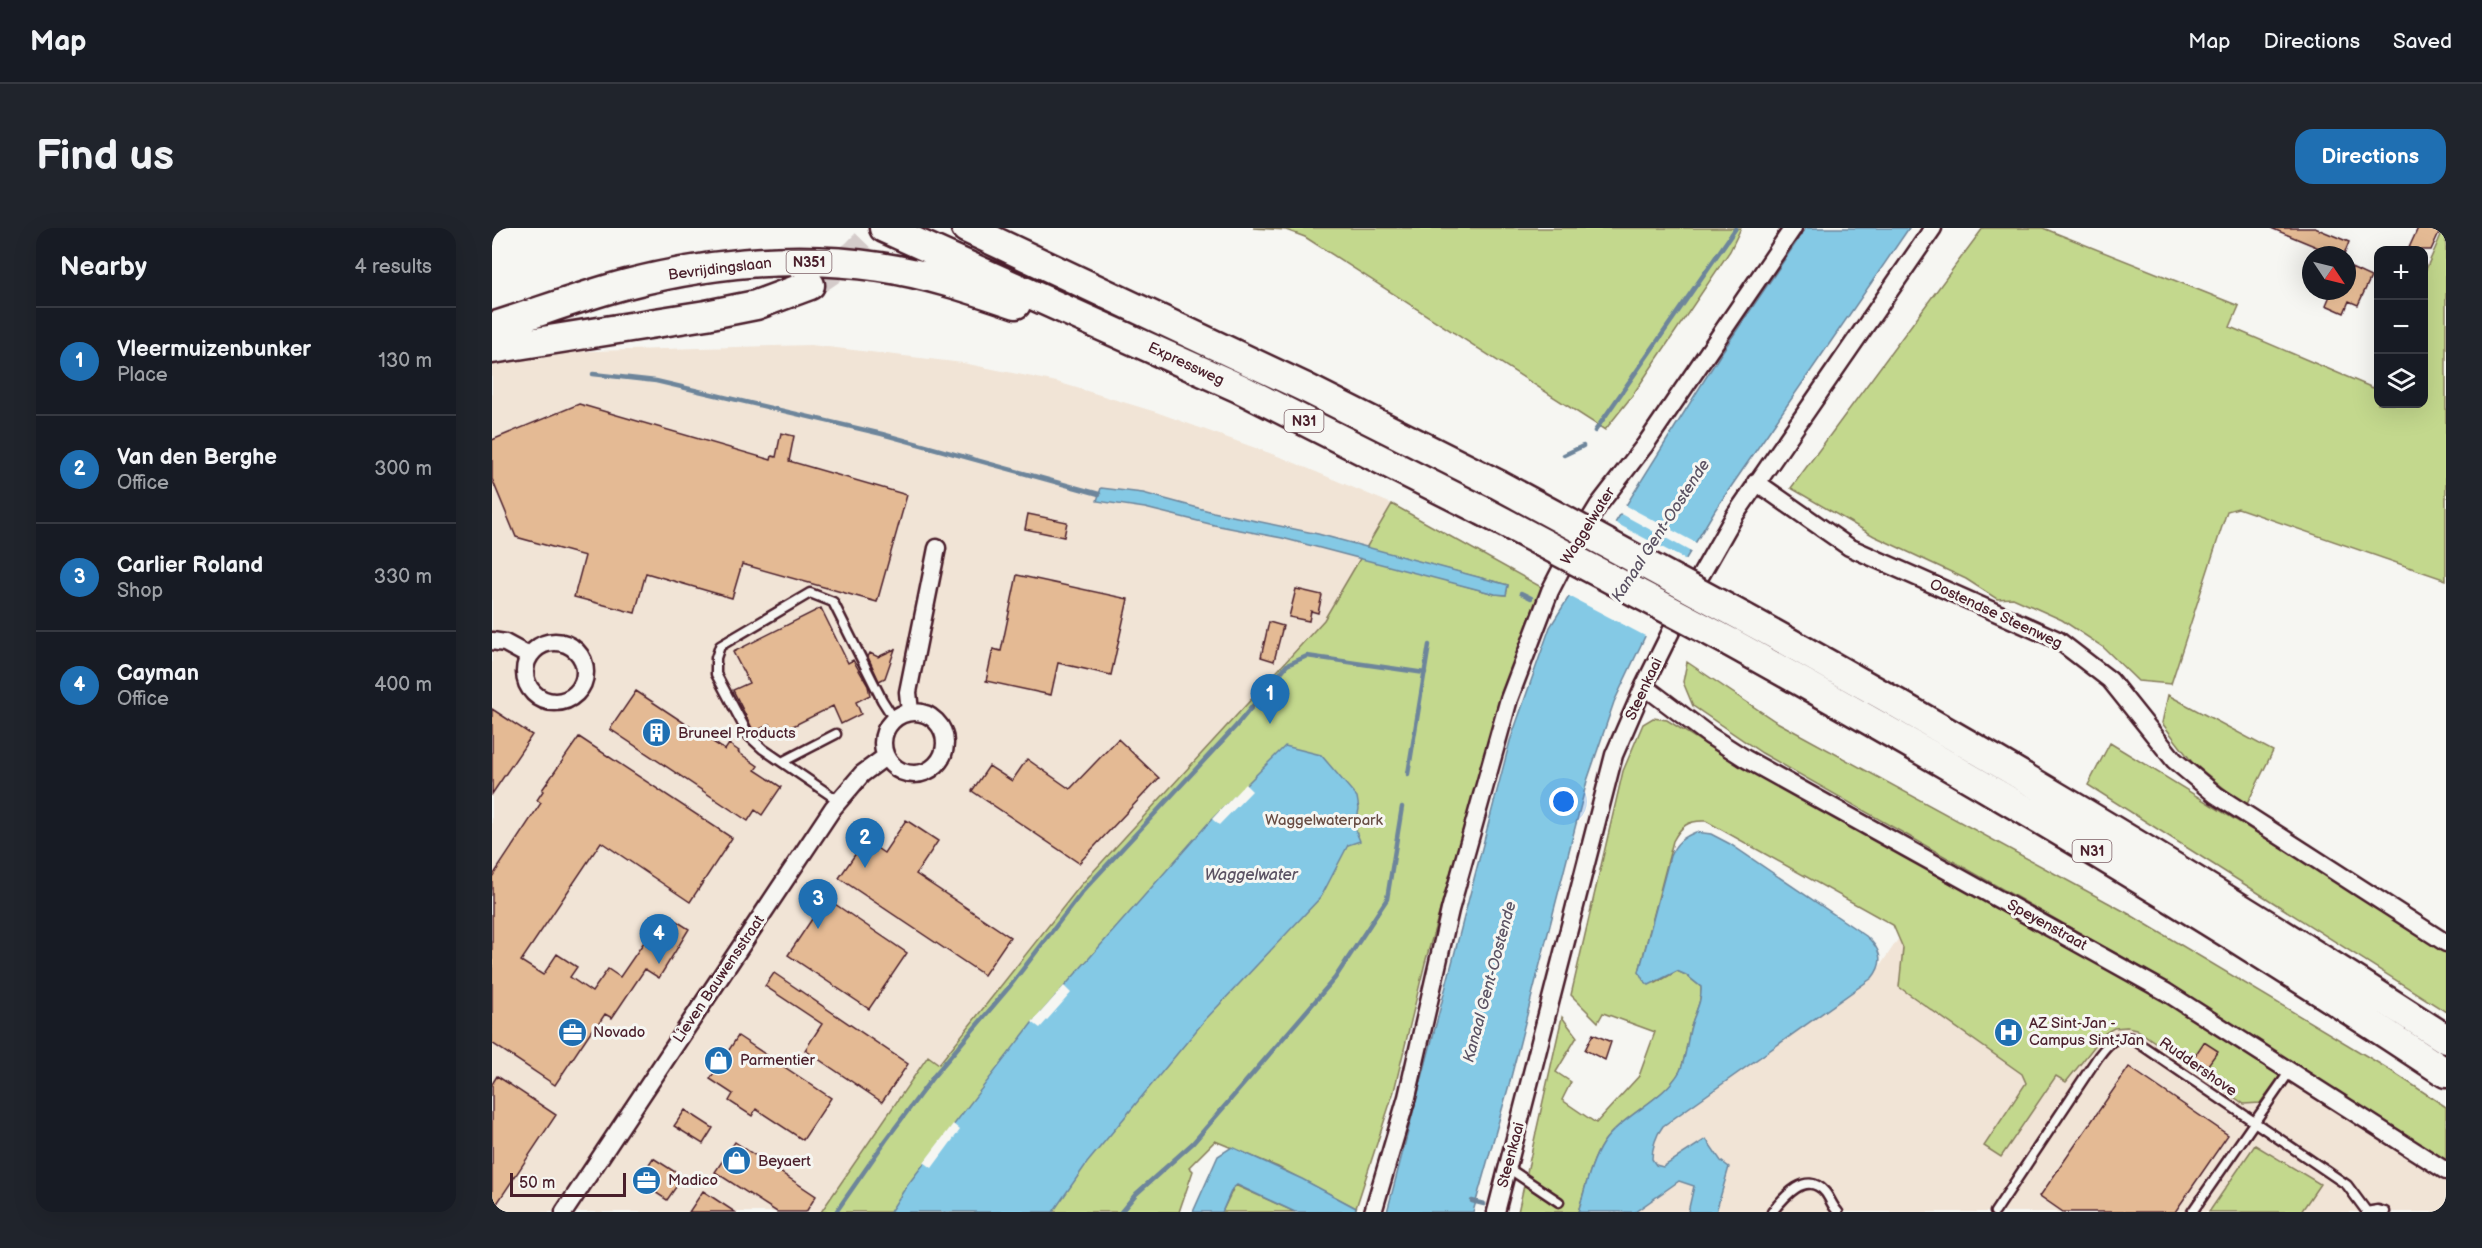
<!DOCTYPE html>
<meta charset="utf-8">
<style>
:root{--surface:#171b24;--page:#20242c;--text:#f1f3f6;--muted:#9ea1a6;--line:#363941;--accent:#1f6fb2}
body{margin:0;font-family:"Balsamiq Sans",sans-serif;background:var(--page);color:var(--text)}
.controls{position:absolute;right:18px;top:18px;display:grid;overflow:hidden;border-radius:12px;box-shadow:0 6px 24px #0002}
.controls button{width:54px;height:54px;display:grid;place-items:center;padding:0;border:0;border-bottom:2px solid var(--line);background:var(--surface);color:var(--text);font:30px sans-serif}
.compass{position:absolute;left:1810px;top:18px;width:54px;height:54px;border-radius:50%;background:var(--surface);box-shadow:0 6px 24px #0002;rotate:125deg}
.scale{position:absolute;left:18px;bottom:15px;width:116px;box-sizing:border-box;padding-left:6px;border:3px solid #4a1f2b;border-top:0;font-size:16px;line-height:21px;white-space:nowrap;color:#4a1f2b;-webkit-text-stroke:4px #f6f6f2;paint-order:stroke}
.you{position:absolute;left:1072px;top:574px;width:21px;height:21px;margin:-15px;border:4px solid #fff;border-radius:50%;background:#1a73e8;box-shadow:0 0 0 9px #1a73e833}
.badge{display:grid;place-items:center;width:39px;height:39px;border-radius:50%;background:var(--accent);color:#fff;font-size:20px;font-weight:700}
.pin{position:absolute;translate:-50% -50px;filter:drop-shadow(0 2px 3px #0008)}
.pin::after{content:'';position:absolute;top:32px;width:21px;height:18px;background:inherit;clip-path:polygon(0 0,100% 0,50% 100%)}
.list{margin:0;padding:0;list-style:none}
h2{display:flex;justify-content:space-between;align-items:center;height:78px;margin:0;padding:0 24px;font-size:26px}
h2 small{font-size:20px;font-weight:400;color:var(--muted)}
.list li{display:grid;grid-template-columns:39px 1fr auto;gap:18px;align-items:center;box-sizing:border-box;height:108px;padding:0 24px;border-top:2px solid var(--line)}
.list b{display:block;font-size:22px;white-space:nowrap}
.list p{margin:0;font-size:20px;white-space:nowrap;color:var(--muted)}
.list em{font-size:20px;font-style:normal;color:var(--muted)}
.icon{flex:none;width:33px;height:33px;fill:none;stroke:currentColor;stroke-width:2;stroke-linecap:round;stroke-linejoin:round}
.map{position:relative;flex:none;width:1954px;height:984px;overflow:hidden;border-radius:18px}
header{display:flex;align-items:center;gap:36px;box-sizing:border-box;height:84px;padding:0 30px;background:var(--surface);border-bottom:2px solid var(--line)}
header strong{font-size:28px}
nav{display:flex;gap:33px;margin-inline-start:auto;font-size:21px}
.intro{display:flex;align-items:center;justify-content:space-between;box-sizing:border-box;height:144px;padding:0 36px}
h1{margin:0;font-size:42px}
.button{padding:15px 27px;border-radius:18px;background:var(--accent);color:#fff;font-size:21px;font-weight:700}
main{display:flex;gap:36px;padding:0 36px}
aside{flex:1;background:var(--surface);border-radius:18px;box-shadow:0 6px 24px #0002}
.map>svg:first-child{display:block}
.built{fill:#f1e4d6}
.green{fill:#c3d88d;stroke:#867c5c;stroke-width:1.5}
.water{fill:#84c9e5;stroke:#6d859b;stroke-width:1.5}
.pier{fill:#f6f6f2}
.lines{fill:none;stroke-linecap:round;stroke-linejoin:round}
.stream{stroke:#6d859b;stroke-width:4.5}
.building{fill:#e4ba94;stroke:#4a1f2b;stroke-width:1.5}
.trunk-tunnel{stroke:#d4cbca;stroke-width:28;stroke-dasharray:28 14;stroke-linecap:butt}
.service-casing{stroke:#4a1f2b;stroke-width:13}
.minor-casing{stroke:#4a1f2b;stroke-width:21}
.trunk-casing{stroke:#4a1f2b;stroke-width:33}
.service{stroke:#f6f6f2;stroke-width:8}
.minor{stroke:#f6f6f2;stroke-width:16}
.trunk{stroke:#f6f6f2;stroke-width:28}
.trunk-bridge-casing{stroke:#4a1f2b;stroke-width:33;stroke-linecap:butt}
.trunk-bridge{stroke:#f6f6f2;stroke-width:28}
.labels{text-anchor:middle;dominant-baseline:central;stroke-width:6;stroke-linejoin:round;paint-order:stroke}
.shield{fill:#f6f6f2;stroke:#7e6067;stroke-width:1.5}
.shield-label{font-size:14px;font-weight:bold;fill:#4a1f2b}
.street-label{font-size:15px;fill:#4a1f2b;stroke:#f6f6f2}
.poi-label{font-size:15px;fill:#4a1f2b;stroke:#f6f6f2;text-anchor:start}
.park-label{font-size:15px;fill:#684d44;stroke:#f6f6f2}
.water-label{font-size:16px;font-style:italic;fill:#5b5263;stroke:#f6f6f2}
</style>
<header>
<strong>Map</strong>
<nav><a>Map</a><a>Directions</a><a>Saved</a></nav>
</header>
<div class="intro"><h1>Find us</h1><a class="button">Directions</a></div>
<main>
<aside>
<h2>Nearby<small>4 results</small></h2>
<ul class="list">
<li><span class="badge">1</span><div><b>Vleermuizenbunker</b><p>Place</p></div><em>130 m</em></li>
<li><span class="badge">2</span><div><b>Van den Berghe</b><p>Office</p></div><em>300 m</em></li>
<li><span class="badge">3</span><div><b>Carlier Roland</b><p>Shop</p></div><em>330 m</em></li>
<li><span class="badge">4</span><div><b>Cayman</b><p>Office</p></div><em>400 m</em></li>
</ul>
</aside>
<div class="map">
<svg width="1954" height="984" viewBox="0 0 1954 984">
<rect width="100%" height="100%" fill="#f6f6f2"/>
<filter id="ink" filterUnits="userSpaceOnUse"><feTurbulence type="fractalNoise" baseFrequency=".0167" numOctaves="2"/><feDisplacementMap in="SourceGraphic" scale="12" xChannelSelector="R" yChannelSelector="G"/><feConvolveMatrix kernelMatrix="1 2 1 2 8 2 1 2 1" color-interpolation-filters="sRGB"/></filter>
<g filter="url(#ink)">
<path class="built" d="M 319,117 L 471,135 L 565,154 L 664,184 L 791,230 L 900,276 L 832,392 L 588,658 L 447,836 L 435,828 L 329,984 L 0,984 L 0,135 L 64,124 Z
M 1449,647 L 1671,767 L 1954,951 L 1954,984 L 1224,984 L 1237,939 L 1230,933 L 1215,912 L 1171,939 L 1164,937 L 1160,931 L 1160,923 L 1165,905 L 1171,898 L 1380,750 Z
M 1187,953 L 1202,958 L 1196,984 L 1143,984 Z"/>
<path class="green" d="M 761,0 L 1249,0 L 1238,23 L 1140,168 L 1113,202 L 813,9 L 794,2 Z
M 1491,0 L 1551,0 L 1747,78 L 1738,99 L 1881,160 L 1886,149 L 1886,176 L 1932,176 L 1932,46 L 1952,0 L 1954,0 L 1954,352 L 1746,280 L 1735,283 L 1679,456 L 1646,453 L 1611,419 L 1570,392 L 1521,370 L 1505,371 L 1474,351 L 1382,308 L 1299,260 Z
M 900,276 L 1051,360 L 987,545 L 933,735 L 902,863 L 864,980 L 786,939 L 723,913 L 697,939 L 701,943 L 687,984 L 329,984 L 436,828 L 447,836 L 588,658 L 832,392 L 869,329 L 1003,366 L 1014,367 L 1016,357 L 874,320 Z
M 1195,434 L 1283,493 L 1637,686 L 1898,842 L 1954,879 L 1954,934 L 1657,744 L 1270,525 L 1201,478 L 1191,454 Z
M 1676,467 L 1781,523 L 1754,578 L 1700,534 L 1670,495 Z
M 1161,490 L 1175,492 L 1248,538 L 1671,767 L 1784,840 L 1787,849 L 1768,875 L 1752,876 L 1644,801 L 1635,799 L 1622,800 L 1613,805 L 1574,854 L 1564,848 L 1509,929 L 1492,918 L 1534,855 L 1530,846 L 1407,759 L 1411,720 L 1401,697 L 1214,593 C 1196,592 1189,598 1181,613 L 1147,744 L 1164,755 L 1185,743 L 1194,747 L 1209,759 C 1210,774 1203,784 1199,798 C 1195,812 1194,830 1188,843 C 1172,872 1130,887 1111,915 C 1098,935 1093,962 1086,984 L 1026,984 L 1070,789 L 1085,809 L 1064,844 L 1079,854 L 1070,872 L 1104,895 L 1147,848 L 1163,804 L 1111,785 L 1106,794 L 1079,767 L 1131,543 L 1151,496 Z
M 1618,515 L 1822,640 L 1954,725 L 1954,784 L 1596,557 Z
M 1763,917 L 1828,956 L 1809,984 L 1717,984 Z
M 743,957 L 803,984 L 730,984 Z"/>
<path class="water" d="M 1314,0 L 1417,0 L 1223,282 L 1174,364 L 1122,474 L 1095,553 L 1017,857 L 981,984 L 895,984 L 1018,513 L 1058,399 L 1228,127 Z
M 609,260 L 651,265 L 721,284 L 826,306 L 1016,357 L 1014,367 L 1003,366 L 790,310 L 722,297 L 653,280 L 605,273 Z
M 793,518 L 829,527 L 865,569 L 867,581 L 863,601 L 868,613 L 856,617 L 829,669 L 713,792 L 595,935 L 561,984 L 398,984 L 414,959 L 540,795 L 719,592 Z
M 1204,604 L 1219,606 L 1238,616 L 1374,708 C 1389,721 1393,734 1380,750 L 1171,898 C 1164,907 1160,920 1160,931 L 1164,937 L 1171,939 L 1214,911 L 1229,933 L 1237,939 L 1224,984 L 1196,984 L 1202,958 L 1187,953 L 1143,984 L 1086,984 C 1093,962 1098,935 1111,915 C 1130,887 1172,872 1188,843 C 1194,830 1195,812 1199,798 C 1203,784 1210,774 1209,759 L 1194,747 L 1185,743 L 1157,757 L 1151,752 L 1147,744 L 1178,628 C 1184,615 1191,609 1204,604 Z
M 740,919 L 810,951 L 864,980 L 863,984 L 803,984 L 745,957 L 740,961 L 730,984 L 701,984 L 726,928 Z"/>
<path class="pier" d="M 1131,276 L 1206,316 L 1201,325 L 1126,284 Z
M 1120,293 L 1196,333 L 1155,409 L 1075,367 Z
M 753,556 L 760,563 L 727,597 L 720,591 Z
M 572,758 L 579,765 L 548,800 L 540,794 Z
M 461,896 L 468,902 L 440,940 L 432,934 Z"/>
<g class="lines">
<path class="stream" d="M 101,146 L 164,153 L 390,206 L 607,266
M 1103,203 L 1244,0
M 1072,227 L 1091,218
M 1029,365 L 1039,370
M 916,546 L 937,417
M 980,973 L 992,976
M 344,984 L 394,912 L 441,849 L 518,758 L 591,663 L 744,498 L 795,437 L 815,428 L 933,445
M 629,984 L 644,966 L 701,915 L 843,750 L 895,671 L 910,579"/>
</g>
<path class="building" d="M 1779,0 L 1823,0 L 1857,14 L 1852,27 L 1844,27 Z
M 1926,0 L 1949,0 L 1939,22 L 1916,22 Z
M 1855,38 L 1879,49 L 1866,77 L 1857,73 L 1852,85 L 1834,77 L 1840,63 L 1855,63 Z
M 87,176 L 279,232 L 280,228 L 284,229 L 289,205 L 302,208 L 297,233 L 415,267 L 385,374 L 250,336 L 240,370 L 154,345 L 143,385 L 82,369 L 93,328 L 24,309 L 0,251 L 0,212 Z
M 536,286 L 575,294 L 572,309 L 533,301 Z
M 525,347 L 636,371 L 619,447 L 566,435 L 559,467 L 494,453 L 501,421 L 509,423 Z
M 804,361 L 830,367 L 826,385 L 819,383 L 817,393 L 797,389 Z
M 329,380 L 356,435 L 361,432 L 376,458 L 378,467 L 364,474 L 369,486 L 349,496 L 341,478 L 283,507 L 278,496 L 262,504 L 241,462 L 257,455 L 241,424 Z
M 777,394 L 791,398 L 782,433 L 769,429 Z
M 403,421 L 393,450 L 387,453 L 376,429 L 378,425 L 386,429 Z
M 144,463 L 233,522 L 237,516 L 247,523 L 246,524 L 266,538 L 263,542 L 289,559 L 270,587 L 263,582 L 256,593 L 118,501 Z
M 0,481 L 40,507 L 0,566 Z
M 87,509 L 240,610 L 198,674 L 109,614 L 29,733 L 51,747 L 65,726 L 85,739 L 78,749 L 100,764 L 116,741 L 128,749 L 172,685 L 197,701 L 167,750 L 153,741 L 120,790 L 113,786 L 105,798 L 103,797 L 63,857 L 0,815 L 0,649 L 49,575 L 45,572 L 51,563 L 50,562 Z
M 626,511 L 667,550 L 587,635 L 480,563 L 497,538 L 520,553 L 535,531 L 578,561 Z
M 414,592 L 446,613 L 424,646 L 518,709 L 492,747 L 347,650 L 373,612 L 392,625 Z
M 334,670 L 415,725 L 377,781 L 296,727 Z
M 282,745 L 416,836 L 390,874 L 313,822 L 330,796 L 273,758 Z
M 1101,806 L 1119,814 L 1113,832 L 1093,822 Z
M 246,808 L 339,870 L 311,912 L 264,881 L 260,888 L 237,873 L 241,866 L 218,851 Z
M 1712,814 L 1726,823 L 1713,841 L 1700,832 Z
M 1637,839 L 1736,907 L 1683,984 L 1571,984 L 1548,968 Z
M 5,848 L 64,887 L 0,983 L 0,856 Z
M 193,882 L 221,900 L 211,916 L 182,898 Z
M 243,914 L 324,968 L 314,984 L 285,984 L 223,944 Z
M 161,930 L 191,949 L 175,972 L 146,953 Z
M 211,963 L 243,984 L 197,984 Z"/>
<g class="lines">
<path class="trunk-tunnel" d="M 318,57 L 363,26 L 388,0"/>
<defs>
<path id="service" d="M 290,534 L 344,506
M 347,573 L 271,521 L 257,508 L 224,446 L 224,430 L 228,418 L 318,365 L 341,374 L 390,472 L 402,491
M 1016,940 L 1067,974
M 1280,984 C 1292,969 1314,942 1333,964 C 1338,970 1340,978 1346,984
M 1503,984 L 1606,829 C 1616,816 1622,807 1639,810 L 1855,957 L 1875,984
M 1700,984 L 1798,843
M 1874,984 L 1886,982 L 1893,984"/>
<path id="minor" d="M 1264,254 L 1357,319 L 1566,412 L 1618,452 L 1682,532 L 1724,567 L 1954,715
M 0,413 L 13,415 L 37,428
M33 444a30 30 0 1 1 60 0a30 30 0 1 1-60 0Z
M 1152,458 L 1218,508 L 1254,531 L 1674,764 L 1954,943
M391 515a31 31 0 1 1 62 0a31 31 0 1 1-62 0Z
M 418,484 L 416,464 L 445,320
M 72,984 L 341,580 L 370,546 L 393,529
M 881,984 L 915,869 L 958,682 L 996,546 L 1017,471 L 1058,363 L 1079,322 L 1106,278 L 1153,217 L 1301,0
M 1004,984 L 1122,527 L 1152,458 L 1193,375 L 1243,287 L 1441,0"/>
<path id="trunk" d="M 392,0 L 747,160 L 991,283
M 474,0 L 814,160 L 1005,256
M 0,99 C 45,85 89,68 135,56 C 217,35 304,26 388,39 C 435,46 480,61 524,76
M 0,121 L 214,87 L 264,77 L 318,57
M 1251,389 C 1491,521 1725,662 1954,811
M 1238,414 C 1482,549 1722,691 1954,845"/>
</defs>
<use href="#service" class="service-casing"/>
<use href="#minor" class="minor-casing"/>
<use href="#trunk" class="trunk-casing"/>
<use href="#service" class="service"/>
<use href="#minor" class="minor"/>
<use href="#trunk" class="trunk"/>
<defs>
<path id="trunk-bridge" d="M 1005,256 L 1251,389
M 991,283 L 1238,414"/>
</defs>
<use href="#trunk-bridge" class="trunk-bridge-casing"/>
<use href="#trunk-bridge" class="trunk-bridge"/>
</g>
</g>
<defs>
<symbol id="building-disc" viewBox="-11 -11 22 22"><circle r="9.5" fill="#1f6fb2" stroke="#f6f6f2"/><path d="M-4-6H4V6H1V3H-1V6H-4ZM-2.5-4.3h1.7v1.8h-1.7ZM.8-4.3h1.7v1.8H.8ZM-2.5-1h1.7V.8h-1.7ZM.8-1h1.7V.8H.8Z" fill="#fff"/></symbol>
<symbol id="office-disc" viewBox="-11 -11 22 22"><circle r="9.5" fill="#1f6fb2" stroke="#f6f6f2"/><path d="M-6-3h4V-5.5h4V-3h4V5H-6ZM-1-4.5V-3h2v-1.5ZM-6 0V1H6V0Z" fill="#fff"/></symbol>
<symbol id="hospital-disc" viewBox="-11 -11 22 22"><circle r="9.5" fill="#1f6fb2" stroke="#f6f6f2"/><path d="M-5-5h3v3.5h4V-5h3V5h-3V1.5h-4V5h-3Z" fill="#fff"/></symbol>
<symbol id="shop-disc" viewBox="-11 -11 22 22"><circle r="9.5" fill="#1f6fb2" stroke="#f6f6f2"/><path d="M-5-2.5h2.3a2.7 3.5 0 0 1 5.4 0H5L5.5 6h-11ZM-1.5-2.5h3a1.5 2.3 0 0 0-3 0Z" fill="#fff"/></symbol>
</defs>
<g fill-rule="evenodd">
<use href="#building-disc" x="148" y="488" width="33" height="33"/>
<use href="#office-disc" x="64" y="788" width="33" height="33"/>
<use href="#hospital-disc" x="1500" y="788" width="33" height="33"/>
<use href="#shop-disc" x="210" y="816" width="33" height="33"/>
<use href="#shop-disc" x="228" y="916" width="33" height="33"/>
<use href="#office-disc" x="138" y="936" width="33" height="33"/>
</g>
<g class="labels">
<g class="shield">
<rect x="294.5" y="23" width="45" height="22" rx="4.5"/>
<rect x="792.5" y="182" width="39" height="22" rx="4.5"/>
<rect x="1580.5" y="612" width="39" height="22" rx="4.5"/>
</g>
<g class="shield-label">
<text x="317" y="34">N351</text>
<text x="812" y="193">N31</text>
<text x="1600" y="623">N31</text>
</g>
<g class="street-label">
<text transform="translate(228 41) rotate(-7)">Bevrijdingslaan</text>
<text transform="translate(694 136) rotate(25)">Expressweg</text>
<text transform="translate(1096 298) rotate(-58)">Waggelwater</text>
<text transform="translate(1504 386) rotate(25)">Oostendse Steenweg</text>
<text transform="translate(1152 461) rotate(-65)">Steenkaai</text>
<text transform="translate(1555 697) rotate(29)">Speyenstraat</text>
<text transform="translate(227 751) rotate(-56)">Lieven Bauwensstraat</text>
<text transform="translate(1706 839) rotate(35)">Ruddershove</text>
<text transform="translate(1019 927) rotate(-75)">Steenkaai</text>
</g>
<g class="poi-label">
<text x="186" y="505">Bruneel Products</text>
<text x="1537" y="795">AZ Sint-Jan -<tspan x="1537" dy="17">Campus Sint-Jan</tspan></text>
<text x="101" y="804">Novado</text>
<text x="248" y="832">Parmentier</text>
<text x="266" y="933">Beyaert</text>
<text x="176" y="952">Madico</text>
</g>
<g class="park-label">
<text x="832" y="592">Waggelwaterpark</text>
</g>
<g class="water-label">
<text transform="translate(1169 303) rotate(-57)">Kanaal Gent-Oostende</text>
<text x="759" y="647">Waggelwater</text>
<text transform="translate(998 754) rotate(-75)">Kanaal Gent-Oostende</text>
</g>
</g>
</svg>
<div class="controls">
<button>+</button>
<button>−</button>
<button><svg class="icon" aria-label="layers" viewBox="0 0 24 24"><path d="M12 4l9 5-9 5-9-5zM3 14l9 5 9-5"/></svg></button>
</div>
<svg class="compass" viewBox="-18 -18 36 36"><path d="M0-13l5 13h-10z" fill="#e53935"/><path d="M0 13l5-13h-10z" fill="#9ea1a6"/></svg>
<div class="scale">50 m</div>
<div class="you"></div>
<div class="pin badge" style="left:778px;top:496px">1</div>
<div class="pin badge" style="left:373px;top:640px">2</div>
<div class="pin badge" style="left:326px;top:701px">3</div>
<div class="pin badge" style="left:167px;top:736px">4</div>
</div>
</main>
